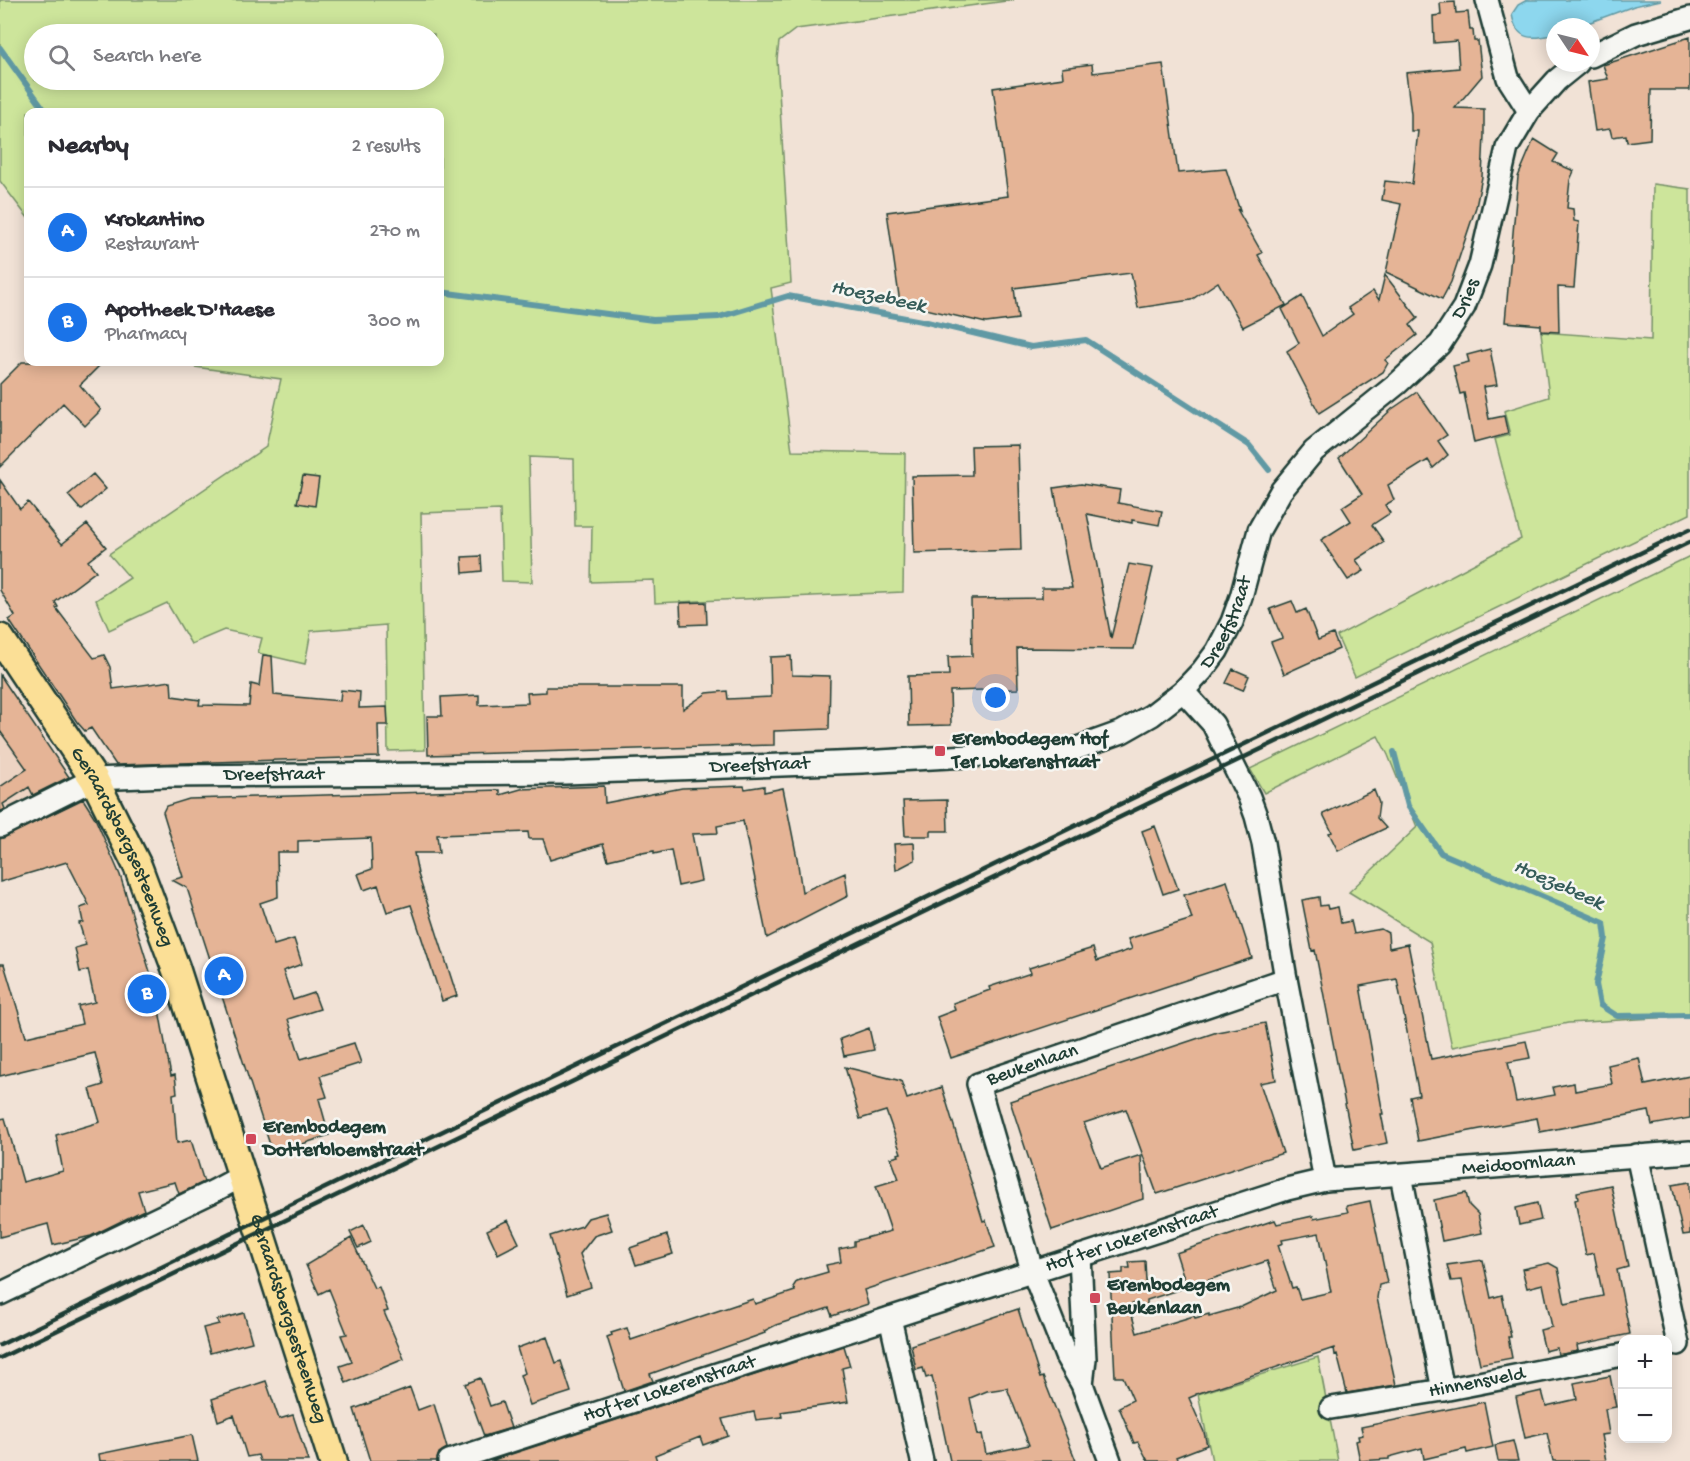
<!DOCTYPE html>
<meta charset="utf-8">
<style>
:root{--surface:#fff;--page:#f7f7f7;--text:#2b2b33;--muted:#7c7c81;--line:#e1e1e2;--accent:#1a73e8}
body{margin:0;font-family:"Gochi Hand",sans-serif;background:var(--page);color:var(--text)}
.controls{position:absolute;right:18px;bottom:18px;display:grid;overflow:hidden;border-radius:12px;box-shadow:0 3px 15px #0003}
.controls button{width:54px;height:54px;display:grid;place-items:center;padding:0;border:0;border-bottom:2px solid var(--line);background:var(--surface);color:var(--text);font:30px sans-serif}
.compass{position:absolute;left:1546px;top:18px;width:54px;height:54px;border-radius:50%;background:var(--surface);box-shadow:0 3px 15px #0003;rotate:125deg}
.you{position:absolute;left:996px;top:698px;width:21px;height:21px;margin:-15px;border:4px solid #fff;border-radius:50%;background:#1a73e8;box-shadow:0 0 0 9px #1a73e833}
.badge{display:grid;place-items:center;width:39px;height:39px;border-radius:50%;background:var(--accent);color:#fff;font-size:20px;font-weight:700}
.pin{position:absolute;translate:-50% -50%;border:3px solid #fff;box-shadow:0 2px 6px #0006}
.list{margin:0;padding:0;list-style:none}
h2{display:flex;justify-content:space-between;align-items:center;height:78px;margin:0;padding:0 24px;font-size:26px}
h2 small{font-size:20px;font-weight:400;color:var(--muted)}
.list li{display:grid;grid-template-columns:39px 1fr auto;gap:18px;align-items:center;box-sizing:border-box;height:90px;padding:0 24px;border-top:2px solid var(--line)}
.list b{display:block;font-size:22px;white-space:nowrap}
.list p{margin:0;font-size:20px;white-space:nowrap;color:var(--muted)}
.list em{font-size:20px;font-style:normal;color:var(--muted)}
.icon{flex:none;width:33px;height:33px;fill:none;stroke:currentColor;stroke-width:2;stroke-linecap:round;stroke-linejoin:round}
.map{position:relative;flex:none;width:1690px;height:1461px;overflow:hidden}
.search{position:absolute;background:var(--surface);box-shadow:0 3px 15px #0003;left:24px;top:24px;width:420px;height:66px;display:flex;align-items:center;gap:15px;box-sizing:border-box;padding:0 21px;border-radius:33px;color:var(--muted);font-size:22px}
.panel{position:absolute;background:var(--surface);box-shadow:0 3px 15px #0003;left:24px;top:108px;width:420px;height:258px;border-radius:12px}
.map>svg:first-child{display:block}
.built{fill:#edd4c3}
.green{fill:#cde59b;stroke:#769168;stroke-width:1.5;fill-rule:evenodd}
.water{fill:#8dd7ee;stroke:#6199a4;stroke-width:1.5}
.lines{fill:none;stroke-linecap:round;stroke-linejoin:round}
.stream{stroke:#6199a4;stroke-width:6}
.building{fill:#e5b496;stroke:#1f3d34;stroke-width:1.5;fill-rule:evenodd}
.minor-casing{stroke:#1f3d34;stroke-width:26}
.major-casing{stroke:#1f3d34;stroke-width:32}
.minor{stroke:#f6f6f2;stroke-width:21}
.major{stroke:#fbdf96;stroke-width:27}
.rail{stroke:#1f3d34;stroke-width:4.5}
.poi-dot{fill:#d1495b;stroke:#f6f6f2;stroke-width:2}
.labels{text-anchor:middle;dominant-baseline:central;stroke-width:5;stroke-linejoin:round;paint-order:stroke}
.street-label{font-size:20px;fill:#1f3d34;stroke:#f6f6f2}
.poi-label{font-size:20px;font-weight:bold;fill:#1f3d34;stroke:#f6f6f2;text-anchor:start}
.water-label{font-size:21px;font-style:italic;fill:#355c59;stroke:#f6f6f2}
</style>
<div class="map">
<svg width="1690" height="1461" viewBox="0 0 1690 1461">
<rect width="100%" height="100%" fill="#f1e2d6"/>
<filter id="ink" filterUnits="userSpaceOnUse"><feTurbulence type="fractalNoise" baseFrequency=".0167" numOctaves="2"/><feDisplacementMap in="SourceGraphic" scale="12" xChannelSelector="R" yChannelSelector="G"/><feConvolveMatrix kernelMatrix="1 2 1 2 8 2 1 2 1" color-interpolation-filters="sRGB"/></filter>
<g filter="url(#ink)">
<path class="built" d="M 0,675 L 68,775 L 12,811 L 0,816 Z"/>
<path class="green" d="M 0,0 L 1014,0 L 796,29 L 779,42 L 777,59 L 791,283 L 771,288 L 792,451 L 905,453 L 903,592 L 655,603 L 654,580 L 591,582 L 592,526 L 575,526 L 574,459 L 529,457 L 532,582 L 502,581 L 500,510 L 421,513 L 425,750 L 388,751 L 386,625 L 311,631 L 305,664 L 258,653 L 262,638 L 224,630 L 191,644 L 167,603 L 109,630 L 96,600 L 130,578 L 109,554 L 266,447 L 281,379 L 195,367 L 189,362 L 440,362 L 440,112 L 28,112 L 28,218 L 0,181 ZM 34,34 L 434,34 L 434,80 L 34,80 Z
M 1653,184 L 1690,189 L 1690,514 L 1355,677 L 1337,636 L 1521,539 L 1495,439 L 1510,435 L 1504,411 L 1549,397 L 1541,332 L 1651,340 Z
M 1690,556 L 1690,1016 L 1568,1023 L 1452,1047 L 1430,942 L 1349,892 L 1417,827 L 1388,755 L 1378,736 L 1264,793 L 1250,769 Z
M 1318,1357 L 1338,1461 L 1212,1461 L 1198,1394 Z"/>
<path class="water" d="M 1527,0 L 1661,0 L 1634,6 L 1577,27 L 1555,27 L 1555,34 C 1532,40 1516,41 1512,14 L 1518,5 Z"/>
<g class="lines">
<path class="stream" d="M 0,48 L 46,112
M 440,292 L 653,320 L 719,317 L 788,296 L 927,322 L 1031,347 L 1086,340 L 1249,445 L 1269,470
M 1394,752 L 1408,806 L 1441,853 L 1604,923 L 1606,938 L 1596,984 L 1600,1005 L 1617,1016 L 1690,1015"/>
</g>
<path class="building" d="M 1455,2 L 1456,13 L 1468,12 L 1470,30 L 1473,30 L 1474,41 L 1478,41 L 1482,76 L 1455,108 L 1484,109 L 1484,135 L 1482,177 L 1476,207 L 1451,282 L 1442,299 L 1386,272 L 1401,204 L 1382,200 L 1385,181 L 1412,184 L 1418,131 L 1411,131 L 1411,114 L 1406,73 L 1459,68 L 1457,41 L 1434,43 L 1433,16 L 1441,15 L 1440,3 Z
M 1690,37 L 1690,90 L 1651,90 L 1650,139 L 1627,142 L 1626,135 L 1612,137 L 1610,129 L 1595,131 L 1588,82 L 1608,79 L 1603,65 Z
M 1092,64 L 1093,73 L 1163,64 L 1178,173 L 1226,169 L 1240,211 L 1237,209 L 1262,253 L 1258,255 L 1286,305 L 1243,327 L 1218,282 L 1191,300 L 1138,308 L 1131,273 L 1014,288 L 1018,319 L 986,323 L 900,303 L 887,212 L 1008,196 L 993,88 L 1063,78 L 1062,68 Z
M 1534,139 L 1558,154 L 1553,162 L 1574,171 L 1570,180 L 1567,208 L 1573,209 L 1574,221 L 1579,222 L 1574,288 L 1558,287 L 1559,332 L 1541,331 L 1541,325 L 1505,322 L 1518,177 Z
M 1385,275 L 1418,318 L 1410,325 L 1417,335 L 1385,360 L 1388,363 L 1383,372 L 1319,413 L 1287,351 L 1299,343 L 1282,309 L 1302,296 L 1322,336 L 1353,314 L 1348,308 L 1373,291 L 1379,300 Z
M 1490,349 L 1497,385 L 1483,387 L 1489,419 L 1504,416 L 1508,434 L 1474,443 L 1464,393 L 1460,394 L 1453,366 L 1469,362 L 1467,355 Z
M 22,362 L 103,362 L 80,385 L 101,410 L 85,426 L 63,403 L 0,467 L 0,384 Z
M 1417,392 L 1447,435 L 1438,441 L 1448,455 L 1433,468 L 1428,460 L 1388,485 L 1394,500 L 1385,505 L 1390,513 L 1372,525 L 1384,542 L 1356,560 L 1364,571 L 1348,580 L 1321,540 L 1351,521 L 1342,507 L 1362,494 L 1339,458 L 1392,409 Z
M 1018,445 L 1021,550 L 914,553 L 912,476 L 972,475 L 971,446 Z
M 93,474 L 106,489 L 81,510 L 68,495 Z
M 303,476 L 319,478 L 315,506 L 297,503 Z
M 0,480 L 20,509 L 28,502 L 62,544 L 87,524 L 106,547 L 88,561 L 96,571 L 55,602 L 58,607 L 56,608 L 94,658 L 104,655 L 110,667 L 113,689 L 171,681 L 172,696 L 200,700 L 199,705 L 249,706 L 251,684 L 259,686 L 263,655 L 272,656 L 274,695 L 340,701 L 341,690 L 360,692 L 359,708 L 387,707 L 388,725 L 378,725 L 379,757 L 116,765 L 91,728 L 85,731 L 77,722 L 9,620 L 15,616 L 0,590 Z
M 1081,484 L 1120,490 L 1118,503 L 1162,511 L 1159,525 L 1132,520 L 1132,523 L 1087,514 L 1111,638 L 1129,564 L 1153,568 L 1134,649 L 1017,648 L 1018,689 L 950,691 L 951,725 L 909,726 L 908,676 L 949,675 L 948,657 L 972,656 L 971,599 L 1042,598 L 1042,588 L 1072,588 L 1057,512 L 1058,511 L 1054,488 Z
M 481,556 L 482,571 L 463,573 L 462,557 Z
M 1292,601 L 1297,613 L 1306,609 L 1318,640 L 1333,634 L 1339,649 L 1284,674 L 1271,642 L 1282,638 L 1270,609 Z
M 706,602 L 707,624 L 681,625 L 680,603 Z
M 791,656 L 792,675 L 830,676 L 829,729 L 774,731 L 774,745 L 428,755 L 427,716 L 442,716 L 441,697 L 479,695 L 479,705 L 528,703 L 527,693 L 546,692 L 546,687 L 683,687 L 683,709 L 707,693 L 727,691 L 728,699 L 771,697 L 770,657 Z
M 1233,669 L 1249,676 L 1243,690 L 1226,683 Z
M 0,675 L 69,777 L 33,795 L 29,787 L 3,804 L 5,809 L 0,812 L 0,787 L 27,769 L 0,731 Z
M 604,786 L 605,803 L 682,788 L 744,786 L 745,789 L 764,786 L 764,792 L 783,788 L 797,858 L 802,892 L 845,873 L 848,896 L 767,938 L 743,821 L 717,826 L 718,833 L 692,834 L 701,881 L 678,886 L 671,850 L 654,854 L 654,851 L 642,853 L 642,852 L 608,860 L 603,844 L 550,860 L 543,839 L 529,839 L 528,832 L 437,835 L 439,853 L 414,853 L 418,874 L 457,996 L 442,1001 L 411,905 L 387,912 L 378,885 L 364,890 L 358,874 L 372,869 L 371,838 L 298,841 L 298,852 L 277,852 L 278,897 L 260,903 L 274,945 L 294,939 L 302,964 L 283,971 L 293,1000 L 314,993 L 320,1009 L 288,1019 L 301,1059 L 354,1043 L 361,1063 L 320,1076 L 327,1097 L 319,1099 L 329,1135 L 273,1154 L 187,888 L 172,880 L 183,877 L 163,812 L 166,806 L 189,799 L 500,790 L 500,795 L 521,789 Z
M 1374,790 L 1379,803 L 1377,818 L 1386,828 L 1338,851 L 1329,833 L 1332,832 L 1323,814 Z
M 83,799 L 95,818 L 120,875 L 155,988 L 171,1076 L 175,1075 L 177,1093 L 173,1094 L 177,1143 L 191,1140 L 204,1182 L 179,1194 L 175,1182 L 138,1191 L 144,1210 L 91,1236 L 53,1245 L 48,1224 L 0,1237 L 0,1119 L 5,1118 L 23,1182 L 63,1171 L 56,1135 L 100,1122 L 90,1089 L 103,1085 L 95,1053 L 0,1076 L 0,964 L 4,964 L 26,1037 L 82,1024 L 78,1006 L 95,1002 L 88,970 L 80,972 L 75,948 L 86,945 L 79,923 L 83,922 L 80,908 L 89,905 L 67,862 L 0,882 L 0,839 Z
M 947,800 L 948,831 L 931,831 L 931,836 L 905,836 L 903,801 Z
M 1155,826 L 1178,889 L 1163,894 L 1142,831 Z
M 914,843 L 915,860 L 896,870 L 894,844 Z
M 1227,881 L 1252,958 L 951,1058 L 937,1017 L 955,1010 L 953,1003 L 990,990 L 989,987 L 1031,973 L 1029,968 L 1093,948 L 1097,961 L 1132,949 L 1128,939 L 1192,919 L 1184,895 Z
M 1319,897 L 1320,906 L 1327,905 L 1328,909 L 1338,907 L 1341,923 L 1351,921 L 1354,934 L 1381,929 L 1388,933 L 1389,948 L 1408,944 L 1431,1059 L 1526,1041 L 1530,1058 L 1508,1062 L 1516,1102 L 1555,1095 L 1553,1087 L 1574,1083 L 1575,1091 L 1612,1084 L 1608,1065 L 1639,1058 L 1645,1085 L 1690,1076 L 1690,1118 L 1652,1125 L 1649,1111 L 1540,1132 L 1537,1118 L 1418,1141 L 1410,1097 L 1419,1095 L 1397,979 L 1360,986 L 1383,1114 L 1381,1114 L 1387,1143 L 1354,1150 L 1315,950 L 1312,951 L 1302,900 Z
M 1265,1023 L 1276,1080 L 1260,1083 L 1283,1153 L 1157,1194 L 1126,1109 L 1084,1123 L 1101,1168 L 1141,1155 L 1143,1199 L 1052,1230 L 1010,1101 L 1217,1032 Z
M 869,1028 L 874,1050 L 844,1056 L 840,1039 Z
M 845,1067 L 901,1081 L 907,1099 L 942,1087 L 983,1221 L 986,1220 L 995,1247 L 864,1290 L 868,1304 L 832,1316 L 829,1308 L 776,1325 L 764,1331 L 765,1333 L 650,1374 L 653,1381 L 624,1391 L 607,1337 L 612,1335 L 611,1333 L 627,1328 L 631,1340 L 753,1299 L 755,1304 L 795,1291 L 793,1287 L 797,1281 L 828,1272 L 826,1265 L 841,1262 L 839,1249 L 854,1246 L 854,1241 L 891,1231 L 876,1186 L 899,1179 L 891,1158 L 899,1156 L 898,1154 L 901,1153 L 886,1111 L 860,1119 Z
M 1690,1182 L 1690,1234 L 1683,1235 L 1672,1185 Z
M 1611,1185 L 1628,1267 L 1617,1270 L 1630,1334 L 1577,1345 L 1578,1351 L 1558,1355 L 1557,1348 L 1545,1351 L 1540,1330 L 1552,1327 L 1543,1284 L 1527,1288 L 1522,1269 L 1549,1263 L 1558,1268 L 1565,1304 L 1603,1296 L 1594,1253 L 1586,1255 L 1575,1200 L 1578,1199 L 1577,1192 Z
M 1466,1193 L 1469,1205 L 1478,1214 L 1482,1233 L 1442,1241 L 1434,1200 Z
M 1370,1201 L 1387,1283 L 1379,1285 L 1377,1298 L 1396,1385 L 1347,1393 L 1337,1354 L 1335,1355 L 1334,1348 L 1196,1394 L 1196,1395 L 1189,1398 L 1204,1432 L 1207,1445 L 1176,1457 L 1178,1461 L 1148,1461 L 1138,1442 L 1134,1443 L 1119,1407 L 1133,1400 L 1123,1377 L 1115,1377 L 1110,1274 L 1123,1273 L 1123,1268 L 1130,1268 L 1129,1262 L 1145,1261 L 1146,1282 L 1185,1281 L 1176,1253 L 1275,1220 L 1277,1224 L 1313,1216 L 1314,1219 L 1348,1212 L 1346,1206 ZM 1319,1233 L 1331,1292 L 1300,1299 L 1296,1287 L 1292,1288 L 1278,1245 L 1283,1243 L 1282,1240 ZM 1267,1261 L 1277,1290 L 1241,1307 L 1209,1316 L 1209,1314 L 1195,1318 L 1194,1316 L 1137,1333 L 1129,1305 L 1137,1303 L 1138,1307 L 1147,1306 L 1147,1300 Z
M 1537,1203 L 1541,1220 L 1519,1225 L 1516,1208 Z
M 606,1213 L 612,1230 L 594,1236 L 580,1254 L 591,1287 L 567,1295 L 550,1236 L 582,1226 L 588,1218 Z
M 508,1220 L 519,1243 L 498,1254 L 487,1230 Z
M 364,1225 L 371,1242 L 358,1248 L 350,1232 Z
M 667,1235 L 673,1254 L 636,1265 L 630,1248 Z
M 351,1238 L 374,1288 L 379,1287 L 388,1311 L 384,1312 L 404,1359 L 346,1383 L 340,1366 L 352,1362 L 341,1335 L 347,1334 L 329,1289 L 319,1294 L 306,1265 Z
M 1483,1260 L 1491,1298 L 1502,1295 L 1511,1337 L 1508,1337 L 1512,1358 L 1480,1364 L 1462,1280 L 1451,1281 L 1447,1265 Z
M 1018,1309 L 1040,1378 L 1043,1377 L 1076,1461 L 950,1461 L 932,1376 L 926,1378 L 923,1368 L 916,1370 L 911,1345 ZM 1007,1388 L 1029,1445 L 986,1454 L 982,1434 L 978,1435 L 970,1398 L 987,1391 Z
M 244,1313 L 252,1342 L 210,1353 L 203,1328 L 219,1324 L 217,1320 Z
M 547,1337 L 556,1363 L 561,1361 L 571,1392 L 530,1405 L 520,1375 L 525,1373 L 517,1348 Z
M 844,1346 L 850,1366 L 842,1368 L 848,1402 L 781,1412 L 782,1417 L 756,1420 L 754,1412 L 722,1419 L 728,1436 L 703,1445 L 700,1437 L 655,1455 L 657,1461 L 490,1461 Z
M 1610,1376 L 1616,1407 L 1605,1409 L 1609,1434 L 1601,1435 L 1606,1461 L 1553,1461 L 1547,1433 L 1525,1438 L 1516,1397 L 1542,1391 L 1546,1406 L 1577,1399 L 1574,1383 Z
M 480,1378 L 490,1406 L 502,1402 L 511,1428 L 484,1436 L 465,1384 Z
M 266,1381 L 279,1419 L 293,1415 L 308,1461 L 260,1461 L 258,1455 L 247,1457 L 234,1415 L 218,1421 L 212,1399 Z
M 410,1388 L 418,1410 L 434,1404 L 447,1448 L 439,1453 L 437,1461 L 370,1461 L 354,1409 Z
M 1484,1402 L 1493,1447 L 1467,1453 L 1466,1449 L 1424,1459 L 1422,1448 L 1389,1457 L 1389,1459 L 1360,1461 L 1356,1441 L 1359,1440 L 1358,1436 L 1363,1435 L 1361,1427 Z
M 192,1435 L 198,1461 L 100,1461 L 99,1454 Z
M 1513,1441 L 1518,1461 L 1498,1461 L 1495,1445 Z"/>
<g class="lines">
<defs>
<g id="minor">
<path d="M 1487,0 L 1508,78 L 1529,111"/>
<path d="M 1591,56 L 1636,34 L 1690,18"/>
<path d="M 1183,691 L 1213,724 L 1249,797 L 1256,816 L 1263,843 L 1286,979 L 1325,1180"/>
<path id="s1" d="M 0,826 L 94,779 L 167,776 L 565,773 L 862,762 L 1072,750 L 1122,732 L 1152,715 L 1183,691 L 1202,671 L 1217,651 L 1232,622 L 1241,597 L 1259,530 L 1281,491 L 1314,451 L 1397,384 L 1440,344 L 1464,307 L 1480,265 L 1507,148 L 1529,111 L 1557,80 L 1578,63"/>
<path d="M 1637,1155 L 1678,1344"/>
<path d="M 1401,1175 L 1443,1390"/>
<path d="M 1080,1256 L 1085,1359 L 1082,1384"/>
<path d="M 0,1294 L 214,1191 L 242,1176"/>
<path d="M 890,1318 L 922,1461"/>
<path id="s2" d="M 1331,1408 L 1443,1390 L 1622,1355"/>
<path id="s3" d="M 449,1461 L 1287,1189 L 1325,1180 L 1690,1152"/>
<path id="s4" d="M 1110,1461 L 1082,1384 L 1066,1356 L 1032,1270 L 978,1084 L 1286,979"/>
</g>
<g id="major">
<path id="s5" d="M 0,638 L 94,779 L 138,867 L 176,969 L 333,1461"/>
</g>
</defs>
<use href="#minor" class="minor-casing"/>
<use href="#major" class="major-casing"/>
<use href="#minor" class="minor"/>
<use href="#major" class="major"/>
<path class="rail" d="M 0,1345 L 1690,529
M 0,1358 L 1690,542"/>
</g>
</g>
<g class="poi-dot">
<rect x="934" y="745" width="12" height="12" rx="3"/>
<rect x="245" y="1133" width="12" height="12" rx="3"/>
<rect x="1089" y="1292" width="12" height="12" rx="3"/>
</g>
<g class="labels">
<g class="street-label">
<text stroke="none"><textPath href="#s1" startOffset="1706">Dries</textPath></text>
<text stroke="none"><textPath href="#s1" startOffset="1293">Dreefstraat</textPath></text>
<text stroke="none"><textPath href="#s1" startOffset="771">Dreefstraat</textPath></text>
<text stroke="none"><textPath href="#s1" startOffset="285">Dreefstraat</textPath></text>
<text stroke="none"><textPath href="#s5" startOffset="243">Geraardsbergsesteenweg</textPath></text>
<text stroke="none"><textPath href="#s4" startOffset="458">Beukenlaan</textPath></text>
<text stroke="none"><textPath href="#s3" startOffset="1114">Meidoornlaan</textPath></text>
<text stroke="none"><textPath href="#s3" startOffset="718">Hof ter Lokerenstraat</textPath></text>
<text stroke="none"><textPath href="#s5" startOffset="744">Geraardsbergsesteenweg</textPath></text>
<text stroke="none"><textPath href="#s2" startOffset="148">Hinnensveld</textPath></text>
<text stroke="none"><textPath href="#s3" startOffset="232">Hof ter Lokerenstraat</textPath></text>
</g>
<g class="poi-label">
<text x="952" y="740">Erembodegem Hof<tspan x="952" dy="23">Ter Lokerenstraat</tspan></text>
<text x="263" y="1128">Erembodegem<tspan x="263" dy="23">Dotterbloemstraat</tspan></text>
<text x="1107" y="1286">Erembodegem<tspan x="1107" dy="23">Beukenlaan</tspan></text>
</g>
<g class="water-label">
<text transform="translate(878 298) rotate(12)">Hoezebeek</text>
<text transform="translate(1558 886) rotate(24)">Hoezebeek</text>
</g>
</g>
</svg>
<div class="controls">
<button>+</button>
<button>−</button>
</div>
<svg class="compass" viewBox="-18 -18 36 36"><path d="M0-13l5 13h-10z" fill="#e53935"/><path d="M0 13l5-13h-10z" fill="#7c7c81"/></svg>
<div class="you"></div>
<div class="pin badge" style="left:224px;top:976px">A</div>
<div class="pin badge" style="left:147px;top:994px">B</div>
<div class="search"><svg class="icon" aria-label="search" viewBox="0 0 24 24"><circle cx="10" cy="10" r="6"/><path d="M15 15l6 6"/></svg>Search here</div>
<section class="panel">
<h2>Nearby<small>2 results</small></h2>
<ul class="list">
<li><span class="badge">A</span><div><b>Krokantino</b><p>Restaurant</p></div><em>270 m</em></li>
<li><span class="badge">B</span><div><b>Apotheek D'Haese</b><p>Pharmacy</p></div><em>300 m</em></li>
</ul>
</section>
</div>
